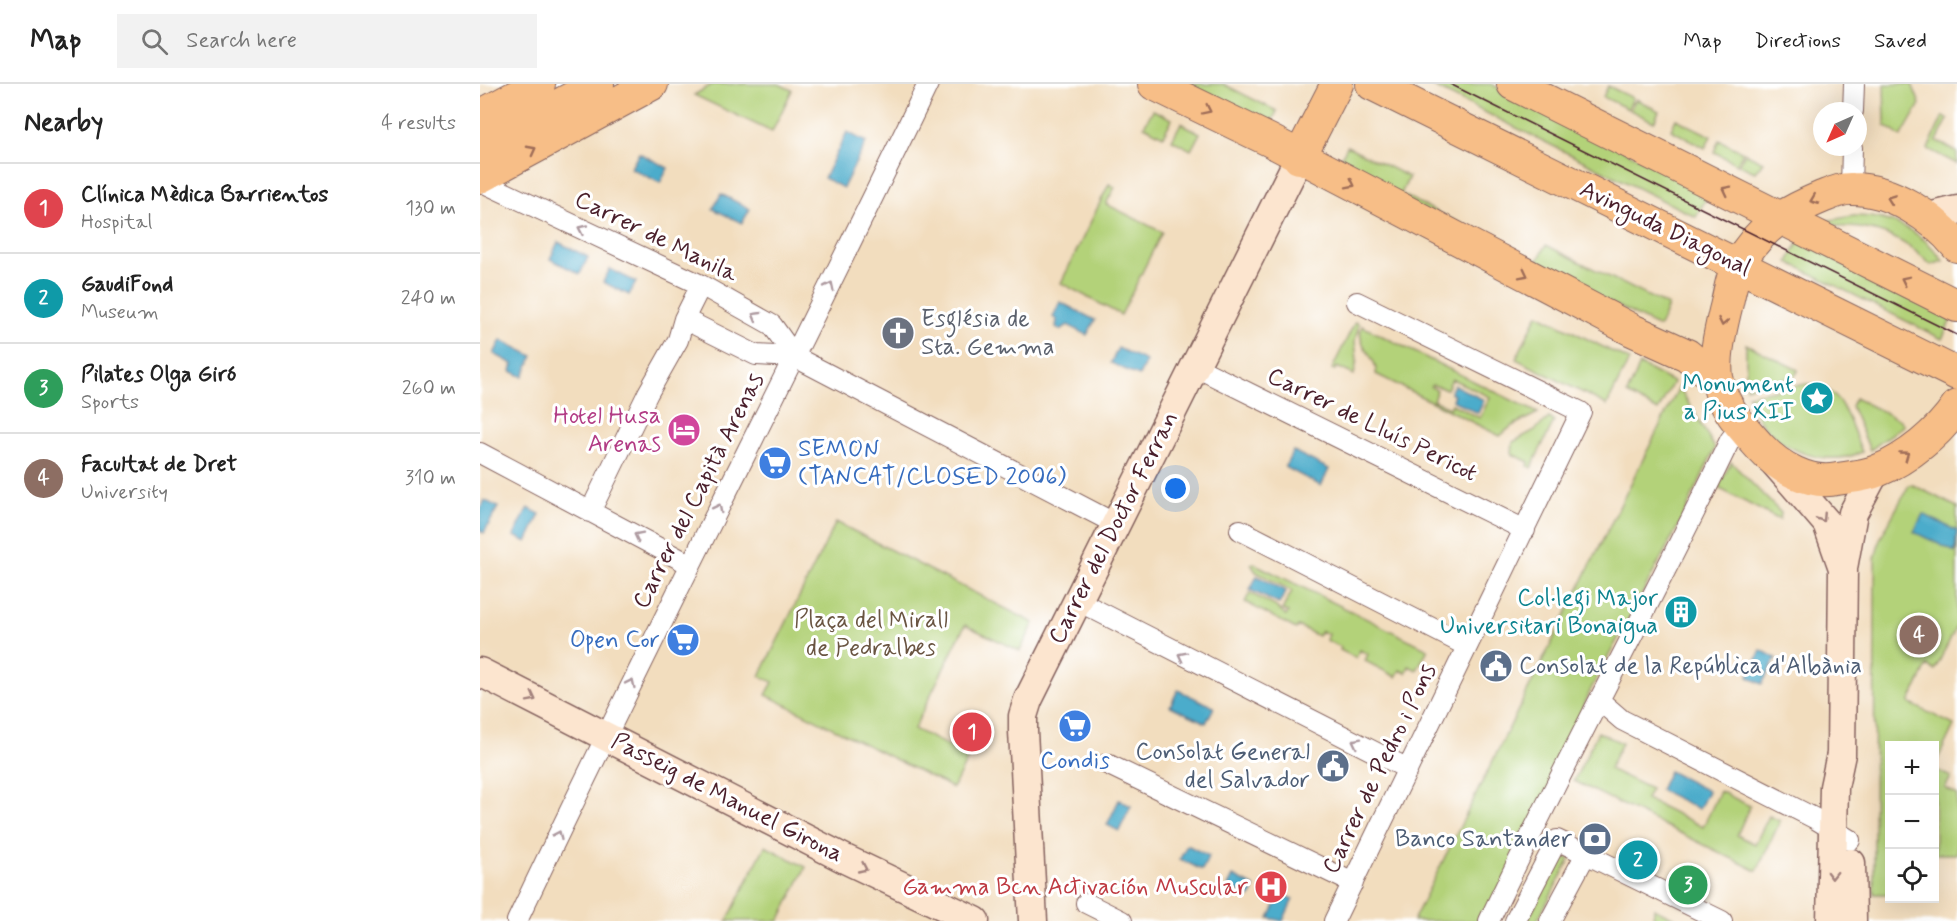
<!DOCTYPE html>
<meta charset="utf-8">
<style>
:root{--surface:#fff;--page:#f2f2f2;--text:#222;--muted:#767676;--line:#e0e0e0;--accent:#1f6fb2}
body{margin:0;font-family:Mynerve,sans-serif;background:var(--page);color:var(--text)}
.controls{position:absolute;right:18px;bottom:18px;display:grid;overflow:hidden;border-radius:0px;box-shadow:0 6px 24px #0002}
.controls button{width:54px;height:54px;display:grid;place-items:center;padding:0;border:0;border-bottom:2px solid var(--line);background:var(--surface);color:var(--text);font:30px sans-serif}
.compass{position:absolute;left:1333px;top:18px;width:54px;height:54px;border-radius:50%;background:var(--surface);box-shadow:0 6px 24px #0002;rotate:225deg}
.you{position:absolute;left:696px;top:405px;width:21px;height:21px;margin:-15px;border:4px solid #fff;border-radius:50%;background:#1a73e8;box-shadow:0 0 0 9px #1a73e833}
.badge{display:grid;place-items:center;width:39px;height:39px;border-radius:50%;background:var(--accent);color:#fff;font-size:20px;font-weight:700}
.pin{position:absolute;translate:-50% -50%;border:3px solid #fff;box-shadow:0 2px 6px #0006}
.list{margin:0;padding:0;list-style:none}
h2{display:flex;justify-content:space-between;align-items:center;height:78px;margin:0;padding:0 24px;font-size:26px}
h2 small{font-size:20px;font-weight:400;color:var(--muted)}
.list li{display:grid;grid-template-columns:39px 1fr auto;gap:18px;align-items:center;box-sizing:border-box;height:90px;padding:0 24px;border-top:2px solid var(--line)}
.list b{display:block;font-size:22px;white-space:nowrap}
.list p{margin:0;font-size:20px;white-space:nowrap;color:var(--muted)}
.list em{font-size:20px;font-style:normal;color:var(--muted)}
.icon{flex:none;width:33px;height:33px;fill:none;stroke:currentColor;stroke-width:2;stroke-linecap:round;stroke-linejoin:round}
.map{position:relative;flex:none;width:1477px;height:837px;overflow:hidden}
header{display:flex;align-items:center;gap:36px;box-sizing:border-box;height:84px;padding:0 30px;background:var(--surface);border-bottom:2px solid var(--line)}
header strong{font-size:28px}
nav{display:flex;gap:33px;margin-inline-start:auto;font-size:21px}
.search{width:420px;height:54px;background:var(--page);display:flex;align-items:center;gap:15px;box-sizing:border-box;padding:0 21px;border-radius:0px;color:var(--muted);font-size:22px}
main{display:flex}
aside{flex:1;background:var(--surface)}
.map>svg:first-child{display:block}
.green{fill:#b3d279;stroke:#7e7852;stroke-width:1.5;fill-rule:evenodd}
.water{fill:#4caccb;stroke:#4b667b;stroke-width:1.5}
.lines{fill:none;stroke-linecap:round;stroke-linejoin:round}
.street-casing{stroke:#85625e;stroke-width:22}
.secondary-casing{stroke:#85625e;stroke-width:31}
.primary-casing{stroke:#85625e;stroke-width:34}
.street{stroke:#fff;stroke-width:20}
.secondary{stroke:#fce5cf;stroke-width:28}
.primary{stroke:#f7be87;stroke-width:32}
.tram{stroke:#4a1f2b;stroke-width:1.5}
.oneway{stroke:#a06e59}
.oneway2{stroke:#ae9aa0}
.oneway3{stroke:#a3827d}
.labels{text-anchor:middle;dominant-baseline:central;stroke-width:6;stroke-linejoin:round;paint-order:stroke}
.street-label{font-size:24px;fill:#4a1f2b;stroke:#fff}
.worship-label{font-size:24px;fill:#5b616d;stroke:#fff;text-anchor:start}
.culture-label{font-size:24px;fill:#0d838f;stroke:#fff;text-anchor:end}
.hotel-label{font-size:24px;fill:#b23c85;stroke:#fff;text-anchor:end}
.shop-label{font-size:24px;fill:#366cbe;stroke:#fff;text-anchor:start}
.park-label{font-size:24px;fill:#6a5542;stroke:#fff}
.service-label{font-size:24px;fill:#4e5e75;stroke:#fff;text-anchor:end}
.health-label{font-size:24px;fill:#be3a42;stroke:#fff;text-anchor:end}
</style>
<header>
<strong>Map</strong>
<div class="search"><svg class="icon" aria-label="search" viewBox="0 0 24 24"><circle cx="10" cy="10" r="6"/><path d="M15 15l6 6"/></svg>Search here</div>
<nav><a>Map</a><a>Directions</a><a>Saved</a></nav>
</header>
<main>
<aside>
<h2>Nearby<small>4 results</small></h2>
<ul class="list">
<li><span class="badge" style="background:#e0444e">1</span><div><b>Clínica Mèdica Barrientos</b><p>Hospital</p></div><em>130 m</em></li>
<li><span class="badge" style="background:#0f9aa8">2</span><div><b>GaudiFond</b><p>Museum</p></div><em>240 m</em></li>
<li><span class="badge" style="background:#2e9e5b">3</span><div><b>Pilates Olga Giró</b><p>Sports</p></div><em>260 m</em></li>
<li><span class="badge" style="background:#8d6e63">4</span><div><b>Facultat de Dret</b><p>University</p></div><em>310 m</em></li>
</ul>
</aside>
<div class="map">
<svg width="1477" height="837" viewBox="0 0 1477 837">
<rect width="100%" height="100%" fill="#fff"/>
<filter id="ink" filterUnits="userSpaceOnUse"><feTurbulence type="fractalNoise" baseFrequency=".0167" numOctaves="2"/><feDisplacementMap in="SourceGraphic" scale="12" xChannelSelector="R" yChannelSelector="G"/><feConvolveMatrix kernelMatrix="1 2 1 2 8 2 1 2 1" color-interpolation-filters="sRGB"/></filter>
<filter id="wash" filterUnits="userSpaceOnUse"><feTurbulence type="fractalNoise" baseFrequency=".008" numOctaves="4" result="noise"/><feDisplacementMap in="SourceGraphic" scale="24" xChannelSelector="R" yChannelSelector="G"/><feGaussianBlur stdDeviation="1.35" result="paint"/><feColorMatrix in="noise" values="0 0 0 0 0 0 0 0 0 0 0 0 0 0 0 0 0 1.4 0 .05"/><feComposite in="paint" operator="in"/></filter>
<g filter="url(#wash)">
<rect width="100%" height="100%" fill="#f2ddbe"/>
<path class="green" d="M 233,0 L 299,0 L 312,6 L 292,48 L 214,11 Z
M 705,0 L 743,0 L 797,27 L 787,48 Z
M 948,0 L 1011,0 L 1229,109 L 1216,133 Z
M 1404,0 L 1432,0 L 1440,20 L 1421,53 L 1405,41 Z
M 1128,2 L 1153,14 L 1148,25 L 1123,13 Z
M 1156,15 L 1179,27 L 1174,38 L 1150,26 Z
M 673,26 L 692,35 L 683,52 L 664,42 Z
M 1463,32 L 1468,35 L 1457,57 L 1477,68 L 1477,80 L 1448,65 Z
M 1196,35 L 1231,52 L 1225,64 L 1191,46 Z
M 701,39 L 720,49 L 711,66 L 692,56 Z
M 1239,56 L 1263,68 L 1257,80 L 1234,68 Z
M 867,62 L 929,93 L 921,110 L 1057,178 L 1066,161 L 1188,222 L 1179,243 L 857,83 Z
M 1265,69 L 1283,78 L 1275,88 L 1259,81 Z
M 629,100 L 635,103 L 626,120 L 682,148 L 641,231 L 581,199 Z
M 1373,132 C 1409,131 1443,147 1463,177 L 1451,181 C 1433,163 1411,149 1386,145 C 1370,142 1360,145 1345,137 Z
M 1321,154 L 1474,229 L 1462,255 L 1308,178 Z
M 1058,230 L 1149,276 L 1127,321 L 1036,275 Z
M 875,238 L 879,240 L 875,257 L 877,276 L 874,291 L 857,283 L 855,286 L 852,285 Z
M 882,242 L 1058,329 L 1032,342 L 1020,352 L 896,290 C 898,272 874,261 882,242 ZM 972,295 L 1010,313 L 1000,334 L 972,320 L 970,324 L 953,316 L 957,306 L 951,303 L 952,301 L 967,305 Z
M 1266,260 L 1318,286 L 1318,287 L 1314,293 L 1266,303 Z
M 1160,281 L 1193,298 L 1178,327 L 1147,310 Z
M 1326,300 C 1362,299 1370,341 1382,368 C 1348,383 1306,369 1283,341 C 1276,332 1272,321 1268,311 Z
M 1199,303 L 1235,364 L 1201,437 L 1111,605 L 1103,624 L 1102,652 L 1009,837 L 933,837 Z
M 1375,314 L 1420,336 L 1424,341 L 1390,366 L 1371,322 Z
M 1069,334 L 1074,337 L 1051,384 L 1048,382 L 1049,378 L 1032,370 L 1033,358 L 1055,346 Z
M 1251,378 L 1301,429 L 1300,436 L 1238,404 Z
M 1429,401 L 1433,401 L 1477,423 L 1477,541 L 1455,586 L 1447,582 L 1429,619 L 1474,641 L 1455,681 L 1454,662 L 1410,662 L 1409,810 L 1394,810 L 1395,475 L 1400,455 Z
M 356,438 L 554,539 L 540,567 L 485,541 L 434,645 L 489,672 L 473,704 L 286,611 L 293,598 L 280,592 Z
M 773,479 L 948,565 L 937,586 L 929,582 L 926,589 L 920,586 L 916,593 L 885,577 L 888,570 L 880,566 L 876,574 L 860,566 L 861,563 L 846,556 L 848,550 L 841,547 L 838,552 L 818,542 L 816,545 L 765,518 L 770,509 L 795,522 L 806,532 L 808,528 L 802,526 L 812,507 L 776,488 L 771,480 Z
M 1118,648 L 1142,659 L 1129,685 L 1171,705 L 1166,715 L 1223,743 L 1240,707 L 1270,722 L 1257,751 L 1275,760 L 1289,732 L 1300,737 L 1277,787 L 1094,697 Z
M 1454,685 L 1471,693 L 1465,704 L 1477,711 L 1477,770 L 1455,770 Z
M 285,762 L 326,783 L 299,837 L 247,837 Z
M 1081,771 L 1090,775 L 1057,837 L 1046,837 Z
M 1174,824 L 1200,837 L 1173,837 Z"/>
<path class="water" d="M 367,48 L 386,58 L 363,104 L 344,94 Z
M 159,69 L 188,84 L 180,99 L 151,84 Z
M 241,110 L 270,125 L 262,139 L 233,125 Z
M 78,158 L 108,173 L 100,190 L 70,175 Z
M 130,185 L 156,198 L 149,211 L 123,198 Z
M 580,218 L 615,236 L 607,251 L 588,241 L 580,246 L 576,243 L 577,236 L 573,233 Z
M 21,256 L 53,272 L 43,293 L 31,287 L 33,280 L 14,270 Z
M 638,264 L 666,277 L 659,292 L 631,279 Z
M 974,301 L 1004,316 L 998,329 L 972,316 L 974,311 L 970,309 Z
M 813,367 L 849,385 L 841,402 L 805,383 Z
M 4,416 L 18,423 L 4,449 L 0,447 L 0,425 Z
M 48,424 L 60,430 L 47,458 L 34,452 Z
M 1443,430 L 1477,447 L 1475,468 L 1434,448 Z
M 777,492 L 806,507 L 799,520 L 770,506 Z
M 1281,566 L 1296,574 L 1282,600 L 1268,593 Z
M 698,606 L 734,623 L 726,639 L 690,622 Z
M 1189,687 L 1228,707 L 1219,725 L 1180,706 Z
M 639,716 L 651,722 L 639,747 L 627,741 Z
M 707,761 L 729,772 L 722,786 L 700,775 Z
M 753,792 L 775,803 L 770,814 L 748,802 Z
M 801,809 L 813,815 L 803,837 L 789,834 Z"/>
</g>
<g filter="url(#ink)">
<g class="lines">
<defs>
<path id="street" d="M 1373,27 L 1374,0
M 0,97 L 221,201 L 292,241 L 315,273
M 1371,104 L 1372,63
M 204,235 L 276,271 L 315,273 L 634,439
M 716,283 L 1045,446
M 0,369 L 209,480
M 110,428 L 168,309 L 198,256 L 204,235 L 221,201
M 760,446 L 987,562
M 598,517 L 928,685
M 1120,617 L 1142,636 L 1334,734 L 1370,756
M 627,680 L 873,799
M 1106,770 L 1242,837
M 606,819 L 642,837
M 37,837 C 170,556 313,280 448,0
M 854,837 L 1101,328 L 877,218
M 1009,837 C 1086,675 1172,518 1250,356 L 1261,342
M 1035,837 L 1077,756 L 1106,770 L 1070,837"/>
<path id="secondary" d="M 1448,133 L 1477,126
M 1295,379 L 1347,439 L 1363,484
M 0,588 L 365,775 L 495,837
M 1371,779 L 1372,837
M 553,837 L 543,647 L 543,632 L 548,616 L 819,74
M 1351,837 L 1354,703 L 1361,670 L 1363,484 L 1373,429 L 1395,388"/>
<path id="primary" d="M 674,0 L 789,56 L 1152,246 L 1207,271 L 1238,297
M 892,0 L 1477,290
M 1033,0 L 1477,222
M 0,32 L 59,0
M 0,64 L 118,0
M 819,74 L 857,0
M 0,93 L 172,0
M 1477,162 C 1453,133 1412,105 1372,105 C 1363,104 1350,110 1342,113 C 1304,129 1280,143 1259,180 C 1251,193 1249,213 1245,227 C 1240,248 1233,278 1238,299 C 1244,325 1264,345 1280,363 C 1298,383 1330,401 1357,395 C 1370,393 1385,392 1397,387 C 1427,375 1459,349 1477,322"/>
</defs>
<use href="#street" class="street-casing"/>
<use href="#secondary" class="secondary-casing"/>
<use href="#primary" class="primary-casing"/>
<use href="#street" class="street"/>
<use href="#secondary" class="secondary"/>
<use href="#primary" class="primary"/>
<path class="tram" d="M 970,0 L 1477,251"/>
</g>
<defs><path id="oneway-chevron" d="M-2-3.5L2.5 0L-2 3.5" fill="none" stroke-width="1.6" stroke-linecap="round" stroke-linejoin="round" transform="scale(1.5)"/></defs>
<g class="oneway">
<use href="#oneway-chevron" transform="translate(727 26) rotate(26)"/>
<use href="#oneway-chevron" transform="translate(52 66) rotate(-28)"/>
<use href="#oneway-chevron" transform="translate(871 100) rotate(27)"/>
<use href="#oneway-chevron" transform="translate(1246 106) rotate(-153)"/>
<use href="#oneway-chevron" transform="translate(1411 115) rotate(-160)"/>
<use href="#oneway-chevron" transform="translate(1334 116) rotate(158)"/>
<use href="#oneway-chevron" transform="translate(1044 190) rotate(27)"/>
<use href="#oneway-chevron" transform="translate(1425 196) rotate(-154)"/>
<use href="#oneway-chevron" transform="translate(1243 238) rotate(102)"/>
<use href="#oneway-chevron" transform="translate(1425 371) rotate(-36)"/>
</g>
<g class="oneway2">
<use href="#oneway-chevron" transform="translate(102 145) rotate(-155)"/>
<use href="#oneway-chevron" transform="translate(350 202) rotate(-64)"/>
<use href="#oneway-chevron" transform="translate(276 232) rotate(-150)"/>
<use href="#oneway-chevron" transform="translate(238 424) rotate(-63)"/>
<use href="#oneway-chevron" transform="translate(158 452) rotate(-153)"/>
<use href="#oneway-chevron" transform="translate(702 572) rotate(-153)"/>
<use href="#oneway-chevron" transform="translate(151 599) rotate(-64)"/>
<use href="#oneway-chevron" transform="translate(876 658) rotate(-153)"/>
<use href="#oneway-chevron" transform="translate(78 751) rotate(-65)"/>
</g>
<g class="oneway3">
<use href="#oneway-chevron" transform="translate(1342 434) rotate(57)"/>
<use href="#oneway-chevron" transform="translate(52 614) rotate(27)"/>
<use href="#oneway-chevron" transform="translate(383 784) rotate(25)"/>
<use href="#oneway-chevron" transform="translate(1352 791) rotate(91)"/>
</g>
</g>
<defs>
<symbol id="church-disc" viewBox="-11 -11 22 22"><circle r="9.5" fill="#6b7280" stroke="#fff"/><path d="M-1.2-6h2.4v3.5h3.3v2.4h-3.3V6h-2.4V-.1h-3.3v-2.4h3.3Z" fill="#fff"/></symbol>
<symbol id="sight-disc" viewBox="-11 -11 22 22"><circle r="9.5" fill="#0f9aa8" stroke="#fff"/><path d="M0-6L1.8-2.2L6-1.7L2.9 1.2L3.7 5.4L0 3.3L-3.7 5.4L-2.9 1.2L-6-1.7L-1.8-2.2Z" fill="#fff"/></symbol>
<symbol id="hotel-disc" viewBox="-11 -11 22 22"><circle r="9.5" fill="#d1479c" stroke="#fff"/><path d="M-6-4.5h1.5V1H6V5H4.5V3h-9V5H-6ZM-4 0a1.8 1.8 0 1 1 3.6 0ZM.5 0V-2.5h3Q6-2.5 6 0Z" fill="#fff"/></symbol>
<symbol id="supermarket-disc" viewBox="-11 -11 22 22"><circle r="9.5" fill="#3f7fe0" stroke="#fff"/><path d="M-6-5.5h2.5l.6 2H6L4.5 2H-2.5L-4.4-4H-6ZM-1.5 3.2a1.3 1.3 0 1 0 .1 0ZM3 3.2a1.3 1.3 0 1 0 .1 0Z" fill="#fff"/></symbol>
<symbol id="building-disc" viewBox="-11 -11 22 22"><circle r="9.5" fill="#0f9aa8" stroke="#fff"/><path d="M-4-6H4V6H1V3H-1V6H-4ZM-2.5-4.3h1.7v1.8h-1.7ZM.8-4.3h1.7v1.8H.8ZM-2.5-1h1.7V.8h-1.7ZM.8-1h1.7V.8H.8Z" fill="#fff"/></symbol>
<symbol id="civic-disc" viewBox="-11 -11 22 22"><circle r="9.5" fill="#5c6f8a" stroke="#fff"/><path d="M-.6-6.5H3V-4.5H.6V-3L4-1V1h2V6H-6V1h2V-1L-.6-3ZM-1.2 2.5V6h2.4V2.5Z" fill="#fff"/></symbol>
<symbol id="bank-disc" viewBox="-11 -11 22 22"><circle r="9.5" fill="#5c6f8a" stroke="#fff"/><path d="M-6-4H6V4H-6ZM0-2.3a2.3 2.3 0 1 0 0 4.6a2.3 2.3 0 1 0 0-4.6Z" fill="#fff"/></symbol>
<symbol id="hospital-disc" viewBox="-11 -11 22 22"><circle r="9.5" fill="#e0444e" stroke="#fff"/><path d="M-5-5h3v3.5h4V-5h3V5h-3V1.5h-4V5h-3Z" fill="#fff"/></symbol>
</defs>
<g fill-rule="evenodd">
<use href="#church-disc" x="399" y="230" width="38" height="38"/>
<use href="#sight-disc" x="1318" y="295" width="38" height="38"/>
<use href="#hotel-disc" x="185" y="327" width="38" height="38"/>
<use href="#supermarket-disc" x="276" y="360" width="38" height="38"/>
<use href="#building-disc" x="1182" y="509" width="38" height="38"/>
<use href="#supermarket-disc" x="184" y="537" width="38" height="38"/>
<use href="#civic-disc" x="997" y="563" width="38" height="38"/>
<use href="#supermarket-disc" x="576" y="623" width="38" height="38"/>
<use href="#civic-disc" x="834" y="663" width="38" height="38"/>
<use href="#bank-disc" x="1096" y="736" width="38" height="38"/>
<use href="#hospital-disc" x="772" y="784" width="38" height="38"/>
</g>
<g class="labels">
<g class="street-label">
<text transform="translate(1185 145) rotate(26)">Avinguda Diagonal</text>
<text transform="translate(176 153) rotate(26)">Carrer de Manila</text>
<text transform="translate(892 341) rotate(26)">Carrer de Lluís Pericot</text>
<text transform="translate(219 407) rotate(-63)">Carrer del Capità Arenas</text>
<text transform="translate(634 444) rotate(-63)">Carrer del Doctor Ferran</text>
<text transform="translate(900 685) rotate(-64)">Carrer de Pedro i Pons</text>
<text transform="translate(247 714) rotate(27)">Passeig de Manuel Girona</text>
</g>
<g class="worship-label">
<text x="441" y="235">Església de<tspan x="441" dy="28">Sta. Gemma</tspan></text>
</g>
<g class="culture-label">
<text x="1314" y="300">Monument<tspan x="1314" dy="28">a Pius XII</tspan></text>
<text x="1178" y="514">Col·legi Major<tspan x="1178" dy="28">Universitari Bonaigua</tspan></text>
</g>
<g class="hotel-label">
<text x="181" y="332">Hotel Husa<tspan x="181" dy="28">Arenas</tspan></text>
</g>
<g class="shop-label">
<text x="318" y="365">SEMON<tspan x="318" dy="28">(TANCAT/CLOSED 2006)</tspan></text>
<text x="180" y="556" text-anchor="end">Open Cor</text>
<text x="595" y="677" text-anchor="middle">Condis</text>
</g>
<g class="park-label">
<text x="391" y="536">Plaça del Mirall<tspan x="391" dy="28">de Pedralbes</tspan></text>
</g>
<g class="service-label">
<text x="1039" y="582" text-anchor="start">Consolat de la República d'Albània</text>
<text x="830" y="668">Consolat General<tspan x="830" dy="28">del Salvador</tspan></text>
<text x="1092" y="755">Banco Santander</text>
</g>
<g class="health-label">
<text x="768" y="803">Gamma Bcn Activación Muscular</text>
</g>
</g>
</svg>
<div class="controls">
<button>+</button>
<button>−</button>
<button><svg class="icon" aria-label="locate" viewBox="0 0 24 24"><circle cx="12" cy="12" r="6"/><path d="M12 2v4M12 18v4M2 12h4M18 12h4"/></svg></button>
</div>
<svg class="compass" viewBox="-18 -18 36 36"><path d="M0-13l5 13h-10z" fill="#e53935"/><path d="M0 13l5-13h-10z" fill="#767676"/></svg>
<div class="you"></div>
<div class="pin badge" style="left:492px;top:648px;background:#e0444e">1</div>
<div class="pin badge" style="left:1158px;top:776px;background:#0f9aa8">2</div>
<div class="pin badge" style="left:1208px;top:801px;background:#2e9e5b">3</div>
<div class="pin badge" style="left:1439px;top:551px;background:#8d6e63">4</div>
</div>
</main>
